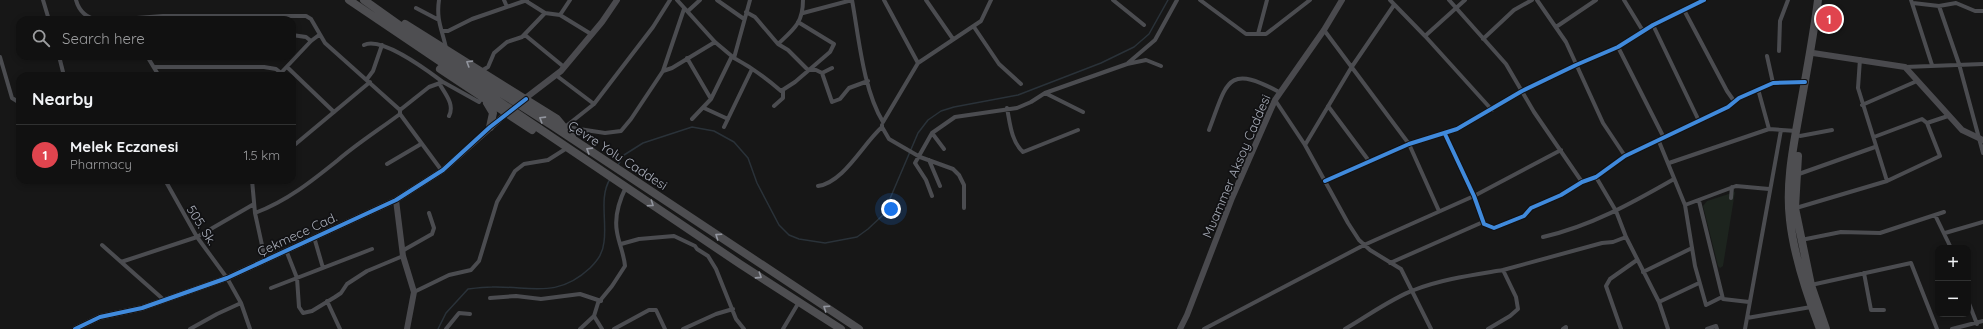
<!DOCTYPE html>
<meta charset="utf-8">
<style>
:root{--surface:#111;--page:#1e1f1f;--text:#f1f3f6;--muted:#9c9d9f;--line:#303131;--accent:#b45309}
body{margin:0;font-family:Quicksand,sans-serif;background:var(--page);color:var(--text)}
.controls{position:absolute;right:12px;bottom:12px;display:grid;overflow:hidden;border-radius:8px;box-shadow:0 2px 6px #0003}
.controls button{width:36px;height:36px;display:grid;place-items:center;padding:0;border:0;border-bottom:1px solid var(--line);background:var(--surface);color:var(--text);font:20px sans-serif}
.you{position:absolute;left:891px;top:209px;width:14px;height:14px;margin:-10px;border:3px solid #fff;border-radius:50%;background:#1a73e8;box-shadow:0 0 0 6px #1a73e833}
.badge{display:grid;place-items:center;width:26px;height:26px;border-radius:50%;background:var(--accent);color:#fff;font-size:13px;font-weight:700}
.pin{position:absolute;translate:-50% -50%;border:2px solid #fff;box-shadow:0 1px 4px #0006}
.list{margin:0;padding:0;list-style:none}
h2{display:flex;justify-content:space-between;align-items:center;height:52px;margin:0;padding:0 16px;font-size:17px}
h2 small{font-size:13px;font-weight:400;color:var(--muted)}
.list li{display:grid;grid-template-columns:26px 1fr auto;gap:12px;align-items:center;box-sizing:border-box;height:60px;padding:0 16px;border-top:1px solid var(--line)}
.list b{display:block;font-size:15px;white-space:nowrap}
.list p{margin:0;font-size:13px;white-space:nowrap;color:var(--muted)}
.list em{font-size:13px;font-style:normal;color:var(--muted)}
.icon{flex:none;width:22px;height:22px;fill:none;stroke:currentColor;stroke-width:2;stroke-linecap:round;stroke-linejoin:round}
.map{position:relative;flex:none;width:1983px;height:329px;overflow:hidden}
.search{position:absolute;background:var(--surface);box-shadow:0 2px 6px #0003;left:16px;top:16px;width:280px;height:44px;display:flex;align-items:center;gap:10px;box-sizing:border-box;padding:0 14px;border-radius:12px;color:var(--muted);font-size:15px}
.panel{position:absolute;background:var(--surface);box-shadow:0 2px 6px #0003;left:16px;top:72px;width:280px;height:112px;border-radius:12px}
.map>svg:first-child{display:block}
.green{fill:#1d241e}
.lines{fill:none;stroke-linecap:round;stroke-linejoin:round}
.stream{stroke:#2a3239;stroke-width:1.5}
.street{stroke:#4b4c50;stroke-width:4}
.secondary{stroke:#4a4a4e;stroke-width:6}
.highway{stroke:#4e4e51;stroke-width:8}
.cycleway-casing{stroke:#111113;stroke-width:6}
.cycleway{stroke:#408adc;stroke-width:4}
.oneway{stroke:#92959e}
.labels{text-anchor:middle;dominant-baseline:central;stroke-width:3.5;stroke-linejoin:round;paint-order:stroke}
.street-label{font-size:13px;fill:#a8adb8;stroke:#111113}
</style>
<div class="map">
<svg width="1983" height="329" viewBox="0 0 1983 329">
<rect width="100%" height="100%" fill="#171717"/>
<path class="green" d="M 1735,192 L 1723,266 L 1720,268 L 1718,266 L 1703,206 L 1707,201 Z"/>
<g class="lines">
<path class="stream" d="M 618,165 L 624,155 L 643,143 L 692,127 L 714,131 L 734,142 L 748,158 L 757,183 L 779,225 L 789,235 L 799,239 L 825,243 L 857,237 L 868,229 L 883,215 L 918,133 L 928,120 L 941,111 L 954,107 L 1018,95 L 1101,63 L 1134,47 L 1149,34 L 1168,0
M 438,329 L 446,313 L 468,289 C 476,288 484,287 492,287 C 531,286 557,299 590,268 C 598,260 603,253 604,242 C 607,221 599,197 610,179"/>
<path class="street" d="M 43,0 L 49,20
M 76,0 C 79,11 87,18 98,20
M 439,0 C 436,20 442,29 446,48
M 504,0 L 507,7
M 677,0 L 715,42 L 734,58
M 717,0 L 744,19
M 750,0 L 734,58 C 751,67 766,78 781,91 L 795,82 L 830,52 L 834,44 L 798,22
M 803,0 C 803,23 794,29 778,44 L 788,50 L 808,70 L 816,70 L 822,73 L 832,68
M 852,0 C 859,38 863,89 883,122 L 918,63 L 981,21 L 991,0
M 884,0 L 918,63
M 926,0 L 953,39
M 1113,0 L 1144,25
M 1200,0 L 1246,34 L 1266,34 L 1310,0
M 1390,0 L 1425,36 L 1492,110
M 1449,0 L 1506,64 L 1534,112 L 1582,182
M 1537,0 L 1566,42 L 1603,123 L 1625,156
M 1624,0 L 1643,31
M 1911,0 L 1932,65
M 526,1 L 545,13 L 560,15 L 591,34
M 1913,3 L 1939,6 L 1956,3 L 1975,11 L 1983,11
M 1939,6 L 1959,64 L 1983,153
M 416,8 L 437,19
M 1684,10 L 1727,91 L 1734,101
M 688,11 L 700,0
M 746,12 L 755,17 L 778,44
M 803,13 L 852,0
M 560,15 L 570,0
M 110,20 L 163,16 L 306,16 L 311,19 L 325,43 L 400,110
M 1653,25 L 1699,121
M 974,27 L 999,64 L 1021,84
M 1556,27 L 1596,0
M 1324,30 L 1409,144 L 1439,211
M 443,31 L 448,31 L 472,19 L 527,0
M 1258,34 L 1267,0
M 292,35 L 306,37 L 311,41
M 525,35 L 564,67
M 1425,36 L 1465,0
M 1483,39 L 1514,10 L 1532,0
M 364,45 C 382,36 428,71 443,82
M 1618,47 L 1663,136
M 1779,51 L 1780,21 L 1788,0
M 59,56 L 64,76
M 147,56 L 159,76
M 1767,56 L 1773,83
M 0,57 L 12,98 L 20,103
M 687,58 L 711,99
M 1860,59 L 1858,88 L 1887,181
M 1128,63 L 1155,40 L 1177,0
M 154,67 L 264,67 L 276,69 L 281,73
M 287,67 L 334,112
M 1905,67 L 1983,64
M 481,71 L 488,67 L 494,53 L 507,42 L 522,37 L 545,13
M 663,71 L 684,9
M 822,73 L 832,102 L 840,99 L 849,88 L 868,81
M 278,76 L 311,41 L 319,35
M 557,76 L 594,104 L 653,27 L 670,0
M 367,79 L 373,71 L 382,45
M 439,83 C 445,94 455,104 449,116
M 1758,89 L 1769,129
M 1045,93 L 1127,64 L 1146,60 L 1161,66
M 1275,100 L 1305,145 L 1348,223 L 1359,240 L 1370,250 L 1401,269 L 1431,329
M 1862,105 L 1917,81
M 774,106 L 783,98 L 783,91
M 1328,106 L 1369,161
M 704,108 L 728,119
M 1007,108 C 1010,123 1011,141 1023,152 L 1078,130
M 400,114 L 442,171
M 692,119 L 711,99 L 732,56
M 1927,123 L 1948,116
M 565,127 L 594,104
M 566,127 L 605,133 L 621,131 L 631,119 L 663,71 L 672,68 L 715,42
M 724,127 L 752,69
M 882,127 L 889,139 L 920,157 L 953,169 L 959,175 L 964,185 L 964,208
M 1209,130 C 1227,83 1226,63 1279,92
M 932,133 L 944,149
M 1445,134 L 1474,196 L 1484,224 L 1494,228 L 1524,216 L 1531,208 L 1561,195 L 1582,182 L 1596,177 L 1625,156 L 1728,107 L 1739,98 L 1773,83 L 1805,82
M 1800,136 L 1832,130
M 1658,139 L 1685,205 L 1695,266 L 1706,305 L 1722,297
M 1305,145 L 1351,68 L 1394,5
M 292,147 L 370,82
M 929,160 L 940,186
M 1669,163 L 1769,129 L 1796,131
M 387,164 L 421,144
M 1796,175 L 1875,147
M 1596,177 L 1616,211 L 1626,237 L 1659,302 L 1668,329
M 165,180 L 197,237 L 227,278 L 241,303 L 250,329
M 252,180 L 255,213 L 265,259
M 1325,181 L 1409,144 L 1457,129 L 1522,91 L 1576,65 L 1618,47 L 1653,25 L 1704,0
M 818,186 C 844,182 862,145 882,127 L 882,125
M 932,196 L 926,180 L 915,163 L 932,133 L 955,117 L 1017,108 L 1031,102 L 1045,93 L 1083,112
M 1731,198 L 1732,187
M 1699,201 L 1723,299 L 1749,302
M 1685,205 L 1736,186 L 1769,189
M 1796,208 L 1887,181 L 1940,156 L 1927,123 L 1922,119 L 1874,137
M 255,213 C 287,201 312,181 338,160 C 358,143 380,129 400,114 L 400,110 L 429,87 L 443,82 L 479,102 L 482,98
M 1935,215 L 1951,248
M 1945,233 L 1983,222
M 314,237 L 323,268
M 1543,237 C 1591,226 1632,203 1674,179
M 1801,240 L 1841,232 L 1880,233 L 1944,212
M 621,244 L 639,239 L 674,236 L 695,246 L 697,249 L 708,256 L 716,269 L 736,319 L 744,329
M 102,245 L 164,300
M 286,250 L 297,278 L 299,307 L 303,313 L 312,311 L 335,297 L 341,293 L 347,284 L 367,271 L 403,256
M 402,251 L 432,234 L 434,228 L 429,213
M 121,262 L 197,237 L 254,204
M 1390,263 L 1483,222
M 1503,270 L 1602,243 L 1613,242 L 1626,237
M 1643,272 L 1692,248
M 1864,273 L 1871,310 L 1884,310
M 1811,285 L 1911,263 L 1937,329
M 271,288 L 372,249
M 414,292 L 449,275 L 471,270 L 479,261 L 497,202 L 515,171 L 524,164 L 548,160 L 567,148
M 490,298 L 516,296 L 541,299 L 580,294 L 601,301
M 327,301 L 340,329
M 1968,301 L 1977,324
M 1659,302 L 1699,283
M 594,316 L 602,329
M 1747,318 L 1811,307
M 190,329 L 217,314 L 241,303
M 446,329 L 459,313 L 470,314
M 580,329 L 594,316 L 598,303 L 612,286 L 625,266 C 624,254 619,244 617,232 C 614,216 619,201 626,187
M 614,329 L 649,310 L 656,310 L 665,329
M 683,329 L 716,314 L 733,309
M 783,329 L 799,302
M 1204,329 L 1364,245 L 1474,196 L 1561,150
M 1345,329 C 1366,317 1392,298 1414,290 C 1442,279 1473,275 1503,270 L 1516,297 L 1518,309 L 1510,316 L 1488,329
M 1563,329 L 1566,327 L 1566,329
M 1621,329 L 1606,286 L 1610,279 L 1637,260
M 1707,329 L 1716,326 L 1717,329
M 1745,329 L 1781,130
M 1952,329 L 1983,321"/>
<path class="secondary" d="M 1813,53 L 1905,67 L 1962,130 L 1983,140
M 523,100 L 561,71 L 602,22 L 617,0
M 396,200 L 403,256 L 414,292 L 407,329
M 75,329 L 100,317 L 142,308 L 227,278 L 396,200 L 443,170 L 509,111
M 1180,329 L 1187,315 L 1232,198 L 1275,100 L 1324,30 L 1342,0"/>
<path class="highway" d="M 349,0 L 740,264 L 841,329
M 364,0 L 447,59 L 553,126 L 859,329
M 1818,0 C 1813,40 1805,80 1798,120 C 1792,153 1786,187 1790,220 C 1794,257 1807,295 1820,329
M 405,24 L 557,119 L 572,137
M 440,69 L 532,130
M 487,103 L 493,113 L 490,127
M 1798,156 L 1795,208 L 1811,285 L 1826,329"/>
<defs>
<path id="cycleway" d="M 1445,134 L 1474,196 L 1484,224 L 1494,228 L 1524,216 L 1531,208 L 1561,195 L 1582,182 L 1596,177 L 1625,156 L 1728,107 L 1739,98 L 1773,83 L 1805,82
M 1325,181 L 1409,144 L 1457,129 L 1522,91 L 1576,65 L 1618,47 L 1653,25 L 1704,0
M 75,329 L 100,317 L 142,308 L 227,278 L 396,200 L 443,170 L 490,127 L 526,99"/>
</defs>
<use href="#cycleway" class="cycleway-casing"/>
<use href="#cycleway" class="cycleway"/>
</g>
<defs><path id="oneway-chevron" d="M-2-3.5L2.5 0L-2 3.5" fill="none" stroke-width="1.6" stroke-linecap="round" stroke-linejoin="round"/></defs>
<g class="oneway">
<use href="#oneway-chevron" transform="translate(469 63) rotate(-148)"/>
<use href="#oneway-chevron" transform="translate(542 119) rotate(-148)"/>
<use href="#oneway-chevron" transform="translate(589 150) rotate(-148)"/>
<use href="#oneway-chevron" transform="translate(651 204) rotate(34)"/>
<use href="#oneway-chevron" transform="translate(718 236) rotate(-146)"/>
<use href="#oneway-chevron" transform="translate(759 276) rotate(33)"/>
<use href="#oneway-chevron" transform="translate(826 308) rotate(-146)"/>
</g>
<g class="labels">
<g class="street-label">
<text transform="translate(618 155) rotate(33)">Çevre Yolu Caddesi</text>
<text transform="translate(1236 166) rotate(-67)">Muammer Aksoy Caddesi</text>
<text transform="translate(202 225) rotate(58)">505. Sk.</text>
<text transform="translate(297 234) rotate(-25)">Çekmece Cad.</text>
</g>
</g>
</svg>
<div class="controls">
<button>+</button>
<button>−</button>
</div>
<div class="you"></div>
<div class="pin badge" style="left:1829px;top:19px;background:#e0444e">1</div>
<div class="search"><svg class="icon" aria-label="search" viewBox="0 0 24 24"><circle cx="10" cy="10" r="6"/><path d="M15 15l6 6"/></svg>Search here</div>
<section class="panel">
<h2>Nearby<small></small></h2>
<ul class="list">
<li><span class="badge" style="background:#e0444e">1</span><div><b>Melek Eczanesi</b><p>Pharmacy</p></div><em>1.5 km</em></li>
</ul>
</section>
</div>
